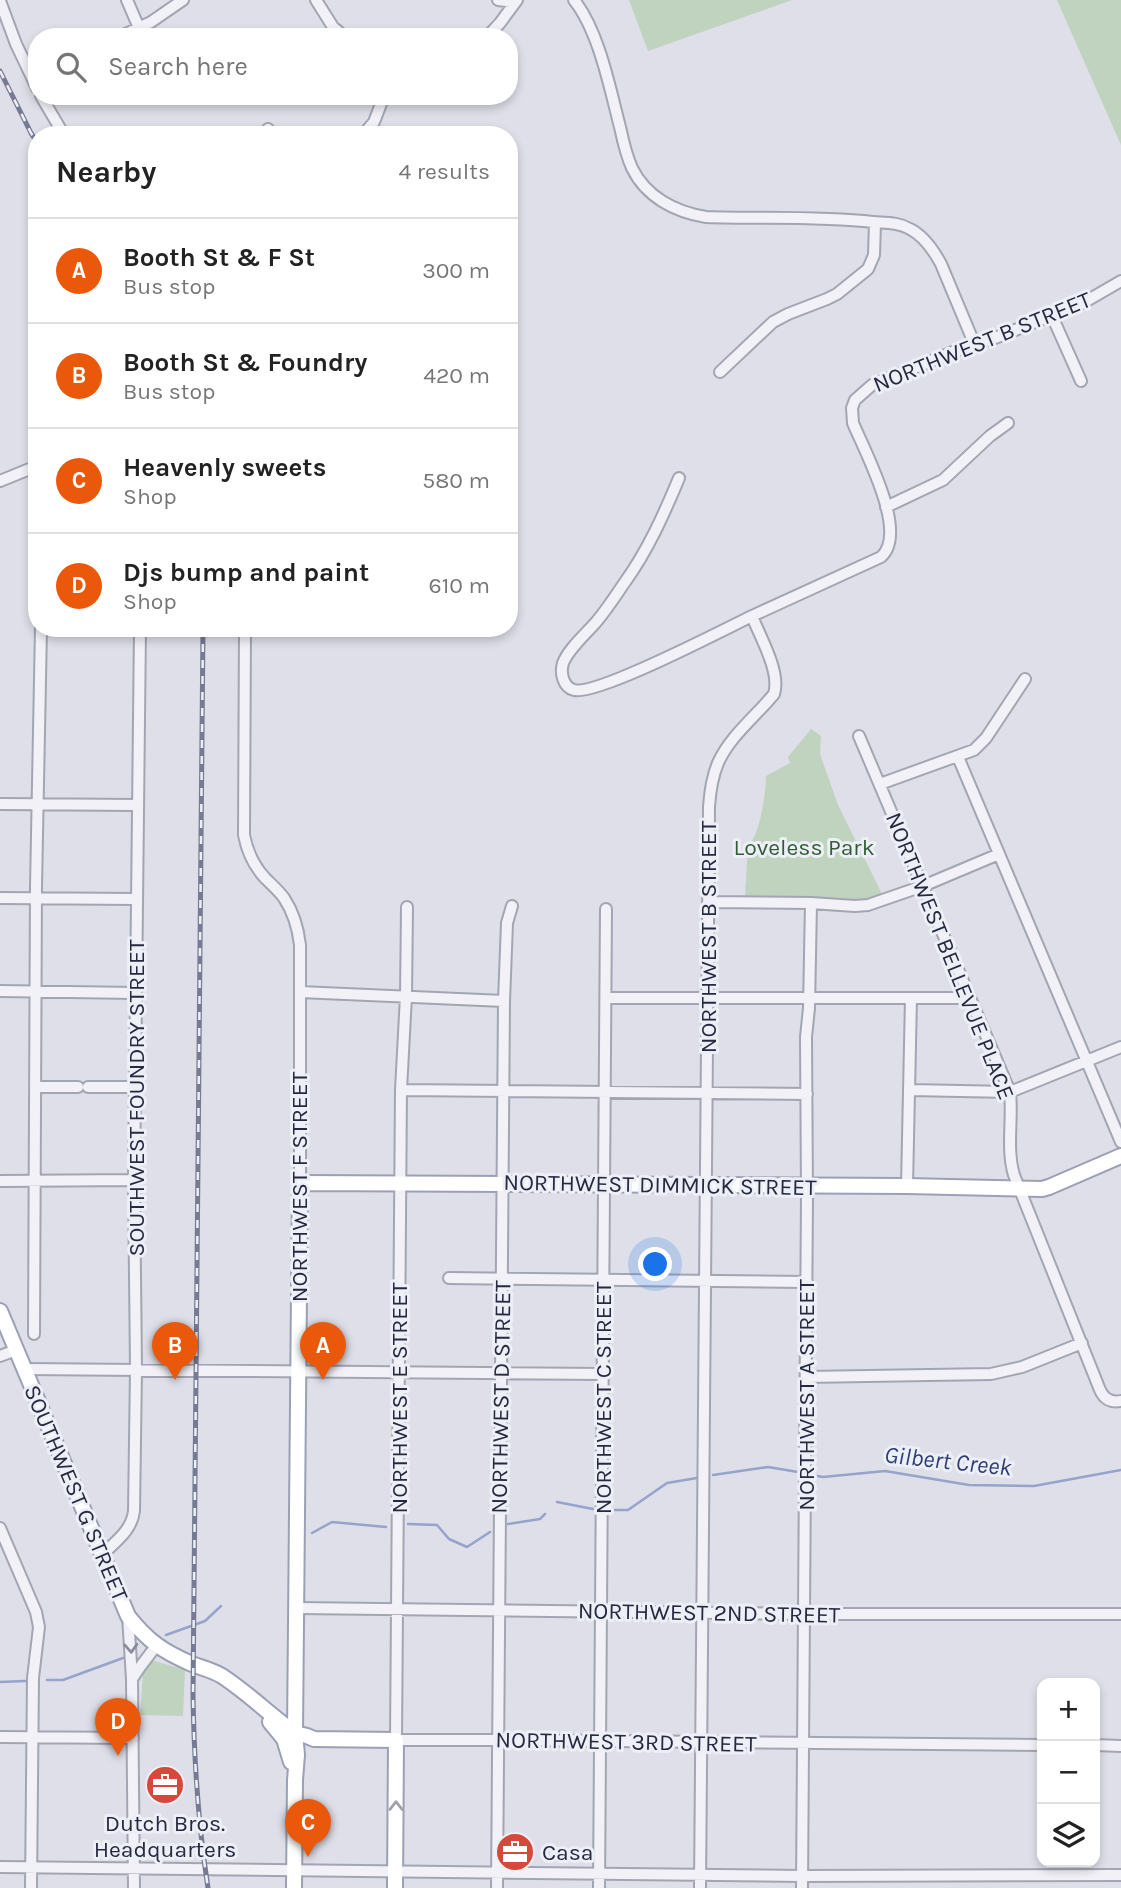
<!DOCTYPE html>
<meta charset="utf-8">
<style>
:root{--surface:#fff;--page:#f2f2f2;--text:#222;--muted:#767676;--line:#e0e0e0;--accent:#ea580c}
body{margin:0;font-family:Karla,sans-serif;background:var(--page);color:var(--text)}
.controls{position:absolute;right:21px;bottom:21px;display:grid;overflow:hidden;border-radius:14px;box-shadow:0 4px 10px #0003}
.controls button{width:63px;height:63px;display:grid;place-items:center;padding:0;border:0;border-bottom:2px solid var(--line);background:var(--surface);color:var(--text);font:35px sans-serif}
.you{position:absolute;left:656px;top:1265px;width:24px;height:24px;margin:-18px;border:5px solid #fff;border-radius:50%;background:#1a73e8;box-shadow:0 0 0 10px #1a73e833}
.badge{display:grid;place-items:center;width:46px;height:46px;border-radius:50%;background:var(--accent);color:#fff;font-size:23px;font-weight:700}
.pin{position:absolute;translate:-50% -58px;filter:drop-shadow(0 2px 4px #0008)}
.pin::after{content:'';position:absolute;top:37px;width:24px;height:21px;background:inherit;clip-path:polygon(0 0,100% 0,50% 100%)}
.list{margin:0;padding:0;list-style:none}
h2{display:flex;justify-content:space-between;align-items:center;height:91px;margin:0;padding:0 28px;font-size:30px}
h2 small{font-size:23px;font-weight:400;color:var(--muted)}
.list li{display:grid;grid-template-columns:46px 1fr auto;gap:21px;align-items:center;box-sizing:border-box;height:105px;padding:0 28px;border-top:2px solid var(--line)}
.list b{display:block;font-size:26px;white-space:nowrap}
.list p{margin:0;font-size:23px;white-space:nowrap;color:var(--muted)}
.list em{font-size:23px;font-style:normal;color:var(--muted)}
.icon{flex:none;width:38px;height:38px;fill:none;stroke:currentColor;stroke-width:2;stroke-linecap:round;stroke-linejoin:round}
.map{position:relative;flex:none;width:1121px;height:1888px;overflow:hidden}
.search{position:absolute;background:var(--surface);box-shadow:0 4px 10px #0003;left:28px;top:28px;width:490px;height:77px;display:flex;align-items:center;gap:18px;box-sizing:border-box;padding:0 24px;border-radius:28px;color:var(--muted);font-size:26px}
.panel{position:absolute;background:var(--surface);box-shadow:0 4px 10px #0003;left:28px;top:126px;width:490px;height:511px;border-radius:28px}
.map>svg:first-child{display:block}
.green{fill:#bfd3be}
.lines{fill:none;stroke-linecap:round;stroke-linejoin:round}
.stream{stroke:#96a3cb;stroke-width:2.5}
.minor-casing{stroke:#a3a5b2;stroke-width:14}
.major-casing{stroke:#9ca0b5;stroke-width:18}
.minor{stroke:#f1f1f7;stroke-width:10}
.major{stroke:#fff;stroke-width:14}
.rail-casing{stroke:#767a93;stroke-width:5}
.rail{stroke:#edeff6;stroke-width:2.5;stroke-dasharray:8;stroke-linecap:butt}
.oneway{stroke:#8c8d9c}
.oneway2{stroke:#9d9fa9}
.labels{text-anchor:middle;dominant-baseline:central;stroke-width:6;stroke-linejoin:round;paint-order:stroke}
.street-label{font-size:23px;fill:#262940;stroke:#edeff6}
.park-label{font-size:23px;fill:#335d35;stroke:#edeff6}
.poi-label{font-size:23px;fill:#262940;stroke:#edeff6}
.water-label{font-size:24px;font-style:italic;fill:#2e3d76;stroke:#edeff6}
</style>
<div class="map">
<svg width="1121" height="1888" viewBox="0 0 1121 1888">
<rect width="100%" height="100%" fill="#dedfe8"/>
<path class="green" d="M 629,0 L 792,0 L 648,51 Z
M 1057,0 L 1121,0 L 1121,145 Z
M 811,729 L 821,736 L 820,754 L 838,805 L 882,894 L 862,902 L 814,900 L 796,897 L 745,897 L 748,846 C 760,836 766,792 766,776 L 790,763 L 788,757 Z
M 151,1660 L 185,1670 L 183,1716 L 140,1715 L 143,1673 Z"/>
<g class="lines">
<path class="stream" d="M 713,1475 L 768,1467 L 798,1472
M 812,1475 L 823,1477 L 885,1471 L 969,1485 L 1034,1486 L 1121,1470
M 557,1502 L 593,1509
M 613,1510 L 628,1510 L 667,1483 L 697,1478
M 408,1524 L 437,1525 L 449,1539 L 467,1547 L 490,1532
M 508,1524 L 540,1519 L 545,1514
M 312,1533 L 332,1522 L 386,1527
M 166,1635 L 205,1621 L 221,1606
M 47,1680 L 63,1680 L 123,1658
M 0,1682 L 25,1681"/>
<defs>
<path id="minor" d="M 127,0 L 139,28
M 316,0 L 333,27 L 345,37
M 498,0 L 514,2
M 574,0 C 599,31 610,89 620,127 C 623,141 626,155 632,168 C 646,197 675,212 706,217 C 762,219 818,216 873,222 C 886,223 898,222 910,229 C 924,236 934,251 941,264 L 974,343
M 0,1 L 16,44 L 37,88
M 119,37 L 151,22 L 183,0
M 487,37 L 500,23 L 517,0
M 41,96 L 64,135
M 268,129 L 268,135
M 363,135 L 374,122 L 384,96
M 1052,316 L 1081,381
M 720,372 L 773,322 L 788,314 L 827,299 L 837,294 L 868,269 L 874,255 L 875,222
M 679,478 C 664,514 648,550 625,582 C 616,595 607,609 597,621 C 586,634 569,648 563,663 C 560,673 563,687 574,690 C 597,696 723,630 752,616
M 0,481 L 37,466
M 886,507 L 943,480 L 990,436 L 1008,423
M 245,628 L 244,835 C 247,851 254,866 265,878 C 272,885 279,891 284,898 C 294,913 298,928 300,945 L 300,1183
M 859,736 L 1010,1092 C 1013,1119 1006,1149 1014,1175 L 1100,1390 C 1104,1399 1111,1403 1121,1401
M 958,757 L 1121,1142
M 880,784 L 974,750 L 986,738 L 1025,679
M 0,804 L 137,805
M 0,898 L 136,899
M 708,902 L 811,903 L 855,906 L 868,905 L 923,886 L 999,854
M 407,907 L 406,996 L 401,1090 L 396,1740 L 498,1740 L 1042,1745
M 0,991 L 136,993
M 300,992 L 504,1001
M 606,998 L 970,998
M 35,1087 L 78,1087
M 88,1087 L 136,1087
M 401,1090 L 807,1094
M 910,1090 L 1010,1092 L 1121,1047
M 0,1181 L 134,1180
M 907,1186 L 911,998
M 449,1278 L 807,1282
M 34,1334 L 36,887 L 41,628
M 0,1356 L 16,1350
M 25,1369 L 603,1374
M 806,1377 L 991,1374 L 1022,1367 L 1082,1343
M 0,1528 L 36,1612 L 39,1627 L 33,1678 L 31,1888
M 102,1555 C 116,1541 132,1530 134,1511 L 136,1370 L 134,1180 L 140,628
M 297,1608 L 815,1614 L 1121,1614
M 128,1616 L 132,1679 L 134,1888
M 132,1679 L 140,1667 L 156,1646
M 0,1737 L 133,1738
M 1095,1745 L 1121,1746
M 0,1867 L 802,1876 L 1121,1875
M 497,1888 L 504,1001 L 507,923 L 512,906
M 599,1888 L 606,909
M 700,1888 L 709,807 C 710,792 712,777 718,763 C 730,736 756,716 774,694 C 781,672 760,637 752,616 L 881,557 C 909,533 865,452 853,423 L 852,408 L 855,400 L 872,385 L 970,345 L 995,338 L 1083,303 L 1121,281
M 802,1888 L 807,1196 L 806,1037 L 809,1008 L 811,903"/>
<path id="major" d="M 0,1311 L 128,1616 C 148,1641 162,1651 192,1664 C 202,1668 212,1670 222,1676 C 248,1693 270,1715 295,1733 L 307,1736 L 314,1739 L 396,1740 L 395,1888
M 270,1722 L 284,1739 L 291,1762
M 294,1888 L 295,1780 L 297,1755 L 295,1733 L 300,1183 L 907,1186 L 1042,1189 L 1049,1187 L 1121,1156"/>
</defs>
<use href="#minor" class="minor-casing"/>
<use href="#major" class="major-casing"/>
<use href="#minor" class="minor"/>
<use href="#major" class="major"/>
<defs>
<path id="rail" d="M 0,71 L 31,133 L 37,142
M 203,628 L 193,1695 C 194,1761 198,1823 208,1888"/>
</defs>
<use href="#rail" class="rail-casing"/>
<use href="#rail" class="rail"/>
</g>
<defs><path id="oneway-chevron" d="M-2-3.5L2.5 0L-2 3.5" fill="none" stroke-width="1.6" stroke-linecap="round" stroke-linejoin="round" transform="scale(1.75)"/></defs>
<use class="oneway" href="#oneway-chevron" transform="translate(131 1648) rotate(87)"/>
<use class="oneway2" href="#oneway-chevron" transform="translate(396 1806) rotate(-90)"/>
<defs>
<symbol id="office-disc" viewBox="-11 -11 22 22"><circle r="9.5" fill="#d6483a" stroke="#edeff6"/><path d="M-6-3h4V-5.5h4V-3h4V5H-6ZM-1-4.5V-3h2v-1.5ZM-6 0V1H6V0Z" fill="#fff"/></symbol>
</defs>
<g fill-rule="evenodd">
<use href="#office-disc" x="143" y="1763" width="44" height="44"/>
<use href="#office-disc" x="493" y="1830" width="44" height="44"/>
</g>
<g class="labels">
<g class="street-label">
<text transform="translate(982 342) rotate(-22)">NORTHWEST B STREET</text>
<text transform="translate(708 937) rotate(-90)">NORTHWEST B STREET</text>
<text transform="translate(950 956) rotate(68)">NORTHWEST BELLEVUE PLACE</text>
<text transform="translate(136 1098) rotate(-90)">SOUTHWEST FOUNDRY STREET</text>
<text transform="translate(660 1185) rotate(1)">NORTHWEST DIMMICK STREET</text>
<text transform="translate(299 1187) rotate(-90)">NORTHWEST F STREET</text>
<text transform="translate(806 1395) rotate(-90)">NORTHWEST A STREET</text>
<text transform="translate(501 1397) rotate(-89)">NORTHWEST D STREET</text>
<text transform="translate(399 1398) rotate(-90)">NORTHWEST E STREET</text>
<text transform="translate(603 1398) rotate(-90)">NORTHWEST C STREET</text>
<text transform="translate(76 1493) rotate(67)">SOUTHWEST G STREET</text>
<text transform="translate(709 1613) rotate(1)">NORTHWEST 2ND STREET</text>
<text transform="translate(626 1742) rotate(1)">NORTHWEST 3RD STREET</text>
</g>
<g class="park-label">
<text x="804" y="847">Loveless Park</text>
</g>
<g class="poi-label">
<text x="165" y="1823">Dutch Bros.<tspan x="165" dy="26">Headquarters</tspan></text>
<text x="542" y="1852" text-anchor="start">Casa</text>
</g>
<g class="water-label">
<text transform="translate(948 1461) rotate(6)">Gilbert Creek</text>
</g>
</g>
</svg>
<div class="controls">
<button>+</button>
<button>−</button>
<button><svg class="icon" aria-label="layers" viewBox="0 0 24 24"><path d="M12 4l9 5-9 5-9-5zM3 14l9 5 9-5"/></svg></button>
</div>
<div class="you"></div>
<div class="pin badge" style="left:323px;top:1380px">A</div>
<div class="pin badge" style="left:175px;top:1380px">B</div>
<div class="pin badge" style="left:308px;top:1857px">C</div>
<div class="pin badge" style="left:118px;top:1756px">D</div>
<div class="search"><svg class="icon" aria-label="search" viewBox="0 0 24 24"><circle cx="10" cy="10" r="6"/><path d="M15 15l6 6"/></svg>Search here</div>
<section class="panel">
<h2>Nearby<small>4 results</small></h2>
<ul class="list">
<li><span class="badge">A</span><div><b>Booth St &amp; F St</b><p>Bus stop</p></div><em>300 m</em></li>
<li><span class="badge">B</span><div><b>Booth St &amp; Foundry</b><p>Bus stop</p></div><em>420 m</em></li>
<li><span class="badge">C</span><div><b>Heavenly sweets</b><p>Shop</p></div><em>580 m</em></li>
<li><span class="badge">D</span><div><b>Djs bump and paint</b><p>Shop</p></div><em>610 m</em></li>
</ul>
</section>
</div>
